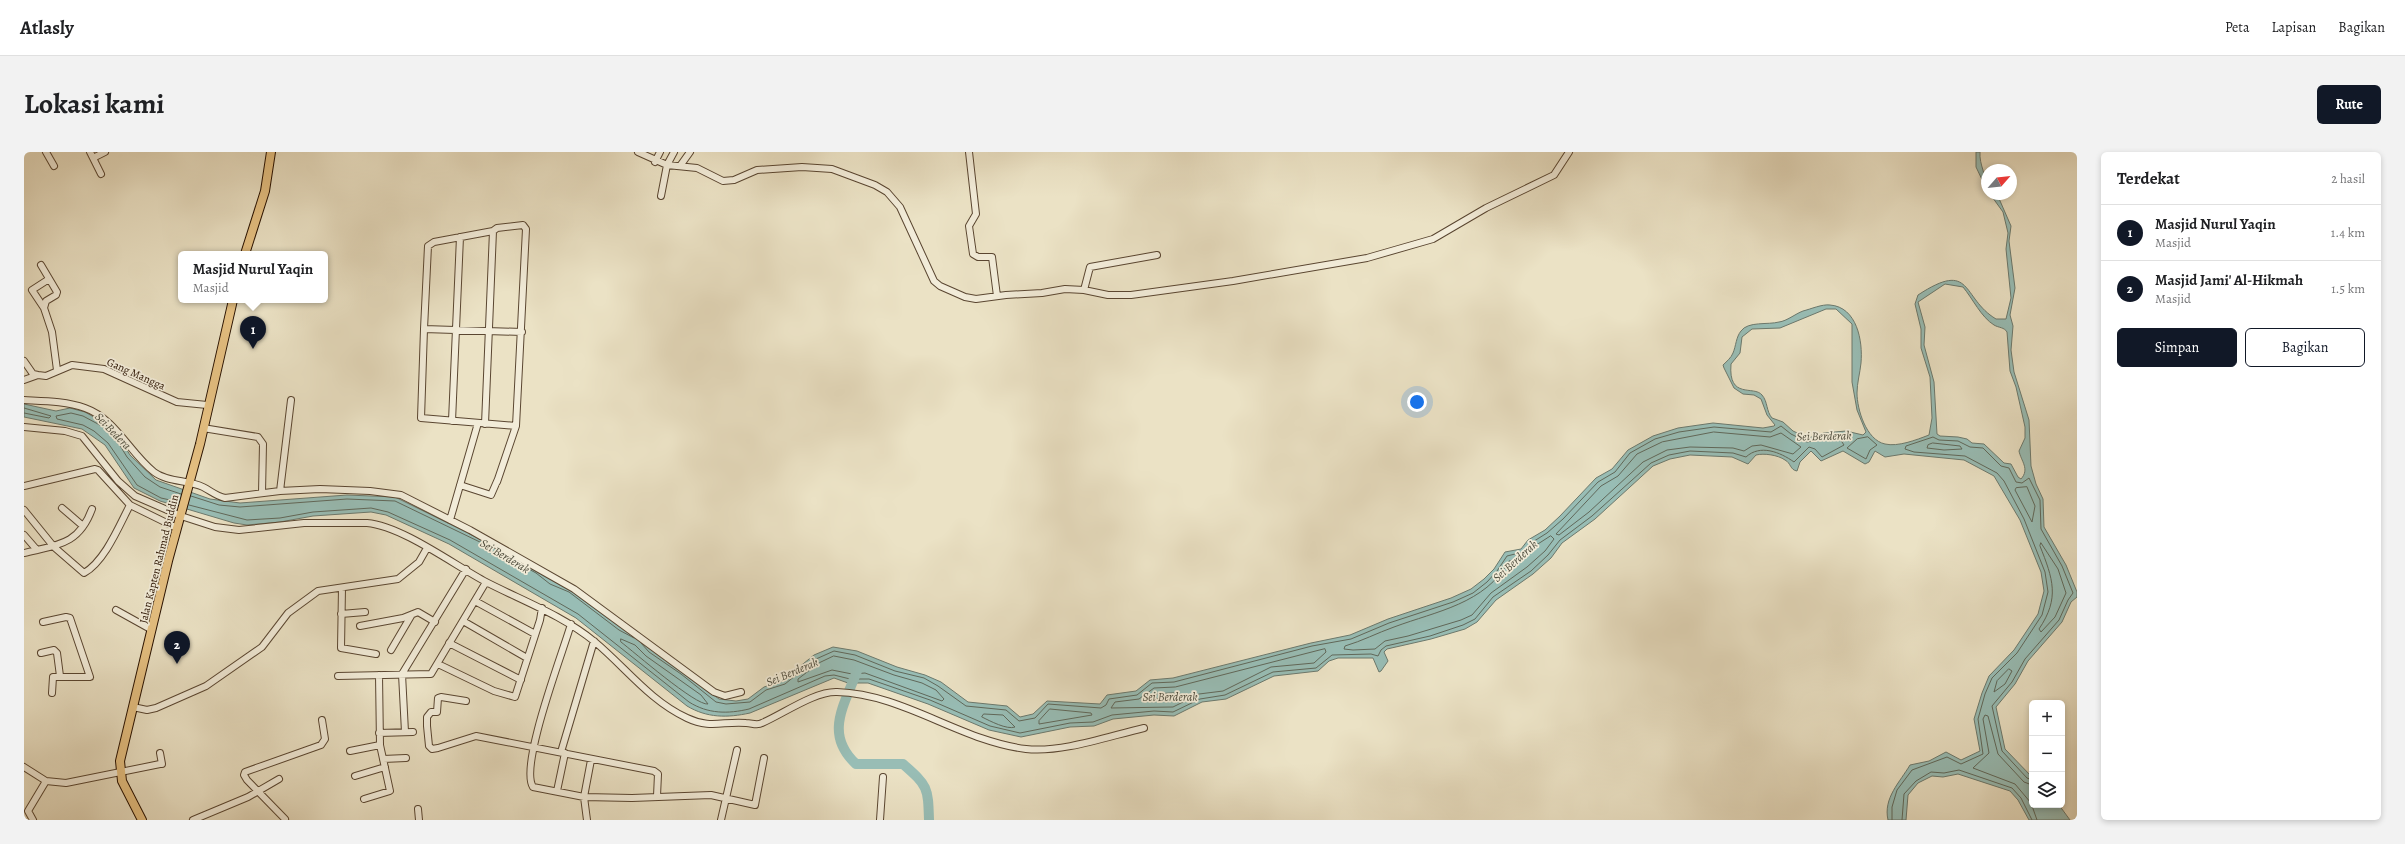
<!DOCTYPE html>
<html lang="id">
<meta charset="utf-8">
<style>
:root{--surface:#fff;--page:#f2f2f2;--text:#202124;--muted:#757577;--line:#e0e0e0;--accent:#111827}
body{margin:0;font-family:Alegreya,serif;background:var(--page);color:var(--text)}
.controls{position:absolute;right:12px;bottom:12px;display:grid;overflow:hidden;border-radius:6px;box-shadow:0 2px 6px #0003}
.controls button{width:36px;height:36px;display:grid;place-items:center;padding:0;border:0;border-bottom:1px solid var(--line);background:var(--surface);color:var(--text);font:20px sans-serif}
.compass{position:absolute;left:1957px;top:12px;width:36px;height:36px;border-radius:50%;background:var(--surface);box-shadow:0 2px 6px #0003;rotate:62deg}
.you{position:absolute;left:1393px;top:250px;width:14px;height:14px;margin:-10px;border:3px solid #fff;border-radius:50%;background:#1a73e8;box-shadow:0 0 0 6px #1a73e833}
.badge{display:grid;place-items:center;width:26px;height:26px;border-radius:50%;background:var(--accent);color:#fff;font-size:13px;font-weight:700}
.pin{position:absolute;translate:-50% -33px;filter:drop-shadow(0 1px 2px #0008)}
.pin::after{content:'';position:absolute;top:21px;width:14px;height:12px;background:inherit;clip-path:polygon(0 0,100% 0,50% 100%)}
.popup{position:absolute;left:154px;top:99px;width:150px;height:52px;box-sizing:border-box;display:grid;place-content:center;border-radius:6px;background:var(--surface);filter:drop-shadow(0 1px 3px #0005);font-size:13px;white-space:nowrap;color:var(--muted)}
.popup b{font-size:15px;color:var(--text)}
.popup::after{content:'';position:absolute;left:50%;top:100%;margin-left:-8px;border:8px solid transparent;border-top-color:var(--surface)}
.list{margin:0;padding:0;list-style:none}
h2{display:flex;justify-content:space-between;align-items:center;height:52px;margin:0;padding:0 16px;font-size:17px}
h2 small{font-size:13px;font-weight:400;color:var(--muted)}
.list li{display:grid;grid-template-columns:26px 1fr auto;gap:12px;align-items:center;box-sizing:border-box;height:56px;padding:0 16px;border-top:1px solid var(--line)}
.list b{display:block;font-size:15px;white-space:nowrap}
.list p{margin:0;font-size:13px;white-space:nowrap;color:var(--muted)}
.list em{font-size:13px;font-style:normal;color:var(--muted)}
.actions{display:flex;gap:8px;padding:12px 16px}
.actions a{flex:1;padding:9px 0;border:1px solid var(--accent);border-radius:6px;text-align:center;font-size:14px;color:var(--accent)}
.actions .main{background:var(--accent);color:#fff}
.icon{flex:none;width:22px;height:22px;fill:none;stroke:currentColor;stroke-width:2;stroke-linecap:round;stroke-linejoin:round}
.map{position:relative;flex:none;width:2053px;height:668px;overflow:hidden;border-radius:6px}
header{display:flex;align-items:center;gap:24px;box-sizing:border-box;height:56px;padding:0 20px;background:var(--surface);border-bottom:1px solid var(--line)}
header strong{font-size:19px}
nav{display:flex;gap:22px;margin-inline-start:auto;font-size:14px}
.intro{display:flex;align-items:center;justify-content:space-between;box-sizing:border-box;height:96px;padding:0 24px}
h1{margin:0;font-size:28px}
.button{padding:10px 18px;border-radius:6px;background:var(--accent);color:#fff;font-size:14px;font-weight:700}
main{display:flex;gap:24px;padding:0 24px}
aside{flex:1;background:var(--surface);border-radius:6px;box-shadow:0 2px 6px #0003}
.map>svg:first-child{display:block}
.water{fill:#98bdb5;stroke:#6c796d;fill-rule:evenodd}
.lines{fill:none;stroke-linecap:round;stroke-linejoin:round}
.shore{stroke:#60685a;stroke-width:1}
.river{stroke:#98bdb5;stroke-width:10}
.minor-casing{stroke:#5a4631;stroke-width:8}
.major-casing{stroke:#291200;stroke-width:10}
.minor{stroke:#f2ecd9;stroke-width:6}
.major{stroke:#e6c182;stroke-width:8}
.labels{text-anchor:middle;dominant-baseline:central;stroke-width:3.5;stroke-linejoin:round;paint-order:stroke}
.street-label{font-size:11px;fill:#291200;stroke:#f2ecd9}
.water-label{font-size:12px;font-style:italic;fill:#504e3f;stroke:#f2ecd9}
</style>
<header>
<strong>Atlasly</strong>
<nav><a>Peta</a><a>Lapisan</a><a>Bagikan</a></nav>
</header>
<div class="intro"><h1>Lokasi kami</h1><a class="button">Rute</a></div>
<main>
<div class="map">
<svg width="2053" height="668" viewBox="0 0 2053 668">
<rect width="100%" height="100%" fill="#ebe2c5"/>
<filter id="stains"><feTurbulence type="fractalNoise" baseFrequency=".005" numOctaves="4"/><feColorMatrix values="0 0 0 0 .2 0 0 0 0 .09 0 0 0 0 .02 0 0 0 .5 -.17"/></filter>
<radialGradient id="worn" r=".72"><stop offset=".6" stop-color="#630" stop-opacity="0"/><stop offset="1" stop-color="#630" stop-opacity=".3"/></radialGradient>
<path class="water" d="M 1952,0 L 1956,0 C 1955,13 1963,24 1963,38 L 1952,15 Z
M 1966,42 L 1973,42 L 1987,74 L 1985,89 L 1991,136 L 1986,163 L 1989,174 L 1987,198 L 1990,220 L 2005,268 L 2007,314 L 2012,332 L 2019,347 L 2020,375 L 2042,413 L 2053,440 L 2053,445 L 2047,450 L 2038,470 L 2004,509 L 1991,532 L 1972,555 L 1981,597 L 2008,625 L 2008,653 L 2035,653 L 2046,668 L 2005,668 L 1994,648 L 1986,639 L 1934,622 L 1919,625 L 1908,624 L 1894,631 L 1884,643 L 1882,668 L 1864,668 C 1859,646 1876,630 1886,613 L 1905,609 L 1922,600 L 1937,608 L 1956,599 L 1950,567 L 1958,541 L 1965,524 L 1990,498 L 2014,462 L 2020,439 L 2017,420 L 1996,368 L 1970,324 L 1940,308 L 1880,302 L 1861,305 L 1851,299 L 1845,310 L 1841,312 L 1819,299 L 1797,309 L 1787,299 L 1776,310 L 1773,319 C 1766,318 1767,311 1761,308 C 1754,303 1740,301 1732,303 L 1724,312 L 1708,305 L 1666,303 L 1646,307 L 1629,314 L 1571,367 L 1538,391 L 1527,406 L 1509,422 L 1472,448 L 1453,470 L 1441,477 L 1407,487 L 1363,497 L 1360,500 L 1364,509 L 1357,519 L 1355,520 L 1349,506 L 1314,506 L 1305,509 L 1294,519 L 1250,524 L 1202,547 L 1178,550 L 1150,564 L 1130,563 L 1089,567 L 1070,574 L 1046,575 L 997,585 L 965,578 L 904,552 L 844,531 L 824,531 L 810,526 L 726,561 C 703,566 683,566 663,554 L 552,466 L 425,392 L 362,363 L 347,360 L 289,364 L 256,370 L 223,373 L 210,371 L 136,349 L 110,336 L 81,293 L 58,277 L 0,265 L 0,252 L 32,259 L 46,256 L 61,260 L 89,276 L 106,303 L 132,328 L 186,347 L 216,351 L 323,343 L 371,345 L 464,391 C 470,397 473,396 480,398 C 502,406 518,424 539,432 L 695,547 L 712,549 L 724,547 L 740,535 L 758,529 L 790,503 L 809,495 L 833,499 L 873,515 L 901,523 L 917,530 L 944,550 L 983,554 L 996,565 L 1009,562 L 1023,549 L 1076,552 L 1083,543 L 1112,539 L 1126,528 L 1149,526 L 1287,491 L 1326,483 L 1364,467 L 1427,446 L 1447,437 L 1460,427 L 1470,417 L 1481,400 L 1497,397 L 1504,388 L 1521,378 L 1536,364 L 1572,326 L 1588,317 L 1604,298 L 1629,284 L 1654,276 L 1689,271 L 1739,276 L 1750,274 L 1751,273 L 1743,263 L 1737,247 L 1730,243 L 1719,242 L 1710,236 L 1700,216 L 1699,213 C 1703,209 1707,206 1709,201 C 1712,194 1712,185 1717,179 C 1724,169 1744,173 1755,170 C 1763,169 1771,162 1779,159 C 1787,157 1798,152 1806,153 C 1833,155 1839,189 1837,211 C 1836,221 1833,231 1833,241 C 1833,257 1842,288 1861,292 C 1874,295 1892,288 1905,283 L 1908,266 L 1906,225 L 1897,196 L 1897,177 L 1891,152 L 1894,143 C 1949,107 1937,146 1972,167 L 1982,167 L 1987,146 L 1982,97 L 1984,81 L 1979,60 ZM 1921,132 L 1939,135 C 1949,147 1957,165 1970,173 C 1975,176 1980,175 1983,180 L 1986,219 L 1992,235 L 2001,275 L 2001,286 L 1995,299 C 1997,309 2006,317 1997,327 L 1994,325 L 1987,312 L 1980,311 L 1960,292 L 1948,291 L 1943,287 L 1934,285 L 1916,284 L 1913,282 L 1910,230 L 1900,193 L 1901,175 L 1894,150 ZM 1802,157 L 1812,157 L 1828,172 L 1828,230 L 1833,258 L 1842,280 L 1839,283 L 1822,279 L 1800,281 L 1784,286 L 1769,279 L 1759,270 L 1748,266 C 1742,259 1744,250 1738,243 C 1730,233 1704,248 1707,212 L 1716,201 L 1718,185 L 1728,177 L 1756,176 Z"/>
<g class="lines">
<path class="shore" d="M 0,256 L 27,264 L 25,266 L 0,261
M 1690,280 L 1746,285 L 1757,281 L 1777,295 L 1769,302 L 1737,293 L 1728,294 L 1720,299 L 1709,296 L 1666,295 L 1643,298 L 1619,310 L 1565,360 L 1535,383 L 1532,382 L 1577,334 L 1594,324 L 1613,302 L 1638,290 Z
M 1844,285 L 1853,293 L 1846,298 L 1842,307 L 1823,296 L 1833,287 Z
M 1909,291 L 1936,294 L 1938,297 L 1920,298 L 1903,296 L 1904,293 Z
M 2003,335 L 2011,354 L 2008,370 L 1991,338 L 1992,336 Z
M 167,344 L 195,353 L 216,355 L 323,347 L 371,349 L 460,392 L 468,400 L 479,403 L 512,421 L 526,432 L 545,440 L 595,478 L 610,486
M 155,350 L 137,346 L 113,333 L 84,291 L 70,279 L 59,273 L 33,267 L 32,264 L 47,261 L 59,264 L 87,279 L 103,305 L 121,325 L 136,335 L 157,342
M 165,353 L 223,368 L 256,366 L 289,360 L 347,356 L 364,360 L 426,388 L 554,462 L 665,550 C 684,562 704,562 725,557 L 801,524 L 810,523 L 826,527 L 845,527 L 906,548 L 966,574 L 996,581 L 1046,571 L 1069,570 L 1088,563 L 1130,559 L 1149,560 L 1176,547 L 1201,543 L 1249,520 L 1292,516 L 1308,503 L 1347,502 L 1354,504 L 1357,498 L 1362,494 L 1406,484 L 1439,473 L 1451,467 L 1469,445 L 1507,419 L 1524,403 L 1536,388 L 1568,364 L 1627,311 L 1645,303 L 1666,299 L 1709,301 L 1722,305 C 1736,292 1756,300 1770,310 L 1785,295 L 1791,297 L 1798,305 L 1820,293 L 1814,284 L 1783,290 L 1767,282 L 1757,274 L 1747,280 L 1690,275 L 1655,280 L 1631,287 L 1606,301 L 1591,320 L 1574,330 L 1539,367 L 1523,381 L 1507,391 L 1499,400 L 1483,404 L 1473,419 L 1463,430 L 1449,441 L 1429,450 L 1365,471 L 1327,487 L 1288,494 L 1150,530 L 1128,531 L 1113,543 L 1085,547 L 1082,553 L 1077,556 L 1024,552 L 1011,566 L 995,569 L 982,558 L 942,554 L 914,534 L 900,526 L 871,519 L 831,503 L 810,499 L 792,507 L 761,532 L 742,538 L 726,550 L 702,552 L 692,550 L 657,522 L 625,500 L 617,491
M 1527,384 L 1530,387 L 1521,399 L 1503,415 L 1467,441 L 1448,463 L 1437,468 L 1384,484 L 1361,489 L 1351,497 L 1329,498 L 1320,497 L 1321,494 C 1338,489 1353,481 1370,475 C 1413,459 1461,452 1485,409 L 1501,405 L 1511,394 Z
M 2017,391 L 2034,417 L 2042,441 L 2031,465 L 2017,480 L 2015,477 C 2036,446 2029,427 2016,394 Z
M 597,487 L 611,493 L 622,504 L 677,543 L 684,552 C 672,554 610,500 597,490 Z
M 1301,497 L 1302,500 L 1290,511 L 1247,515 L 1199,539 L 1175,542 L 1149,555 L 1087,556 L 1091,550 L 1115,547 L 1130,536 L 1151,535 Z
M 810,504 L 830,508 L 870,523 L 898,531 L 912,538 L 920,547 L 918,549 L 841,521 L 828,522 L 808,518 L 774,530 L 774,527 L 795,511 Z
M 1985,517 L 1988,519 L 1981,532 L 1970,540 L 1973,529 Z
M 1155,541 L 1157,544 L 1148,549 L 1130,546 L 1133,542 Z
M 1026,557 L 1067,561 L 1068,563 L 1015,572 L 1015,569 Z
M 960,562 L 979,563 L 991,575 C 983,578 966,569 958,565 Z
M 2008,633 L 2000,630 L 1974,602 L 1964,564 L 1961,563 L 1959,567 L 1965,601 L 1949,616 L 1991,632 L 2007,651 L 2013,668
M 1868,668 L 1868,655 L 1873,638 L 1888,618 L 1923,605 L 1937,612 L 1959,602 L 1954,567 L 1961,542 L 1968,526 L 1993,501 L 2018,463 L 2024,440 L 2021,420 L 2000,367 L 1980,329 L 1973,321 L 1941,304 L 1890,300 L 1881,297 L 1882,294 L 1909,285 L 1915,288 L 1934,289 L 1946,295 L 1959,296 L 1977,314 L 1985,316 L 1992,330 L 1998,331 L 2005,326 L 2016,348 L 2017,377 L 2038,414 L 2049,441 L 2044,448 L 2035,468 L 2001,507 L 1988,530 L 1968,554 L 1978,599 L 2003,626 L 2008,628
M 1878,668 L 1880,642 L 1892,629 L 1907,620 L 1920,621 L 1935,618 L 1988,636 L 1997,646 L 2008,668"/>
<path class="river" d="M 833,519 C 820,554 800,582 832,612 L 879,612 C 904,634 904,635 905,668"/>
<defs>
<path id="minor" d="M 22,0 L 30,14
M 66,0 L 77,22
M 614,0 L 643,13 L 673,16 L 699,29 L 710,28 L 733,18 L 778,15 L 808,17 L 851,33 L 863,40 L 876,55 L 910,129 L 916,134 L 941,145 L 952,147 L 982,143 L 1018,141 L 1041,137 L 1060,138 L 1084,143 L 1107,143 L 1209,129 L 1343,106 L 1409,87 L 1462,56 L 1530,23 L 1545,0
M 945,0 L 952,62 L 945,74 L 949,102 L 954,105 L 968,105 L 973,144
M 69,6 L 81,0
M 631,10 L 636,0
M 656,14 L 666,0
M 637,44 L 643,13 L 650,0
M 17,113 L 33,140 L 32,143 L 22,149 L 20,156 L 28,180 L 33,218
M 1060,138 L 1066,115 L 1133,103
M 20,156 L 8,138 L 25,127
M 400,177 L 404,94 L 410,90 L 469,79
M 0,209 L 9,222 L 14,223 L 22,224 L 48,213 L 80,217 L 153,250 L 183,253
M 0,228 L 14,223
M 0,248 C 19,249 42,249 61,256 C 92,267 105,300 130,320 C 143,330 164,328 179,335 C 187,339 192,344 201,346 L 256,339 L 296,337 L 346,339 L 377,343 L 446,378 L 550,437 L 690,540 L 701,544 L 717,540
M 428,269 L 436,85
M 461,272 L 469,79 L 473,76 L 499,73 L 502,77 L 492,274 L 473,330
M 492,274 L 397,266 L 400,177 L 498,180
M 0,275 L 41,279 L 58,284 L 94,329 L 111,344 L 157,364 L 191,375 L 215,378 L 280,371 L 343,371 C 378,374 430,413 462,430 C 499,449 538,463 571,490 C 601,515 626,549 663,566 C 686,577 699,569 722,571 C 728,571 733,574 738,571 C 759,562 791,539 813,540 C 880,542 936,589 1002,597 C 1038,601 1085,584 1120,576
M 179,276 L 234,285 L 239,292 L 238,341
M 436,333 L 467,343 L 474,327
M 0,334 L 71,317 L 74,318 L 106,353 L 153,376
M 256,339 L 267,248
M 38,356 L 59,374
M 0,358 L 30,395 L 60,421 C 81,409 95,374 106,353
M 426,368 L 454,271
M 0,383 L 13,398
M 0,401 C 33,393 55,393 68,357
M 318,436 L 317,496 L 352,502
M 451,449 L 511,482
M 92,458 L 128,478
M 317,462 L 341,460
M 439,469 L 503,506
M 19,470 L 42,465 L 46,466 L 66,525 L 29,525 L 28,541
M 547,472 C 539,500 495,614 509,635 L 560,645 L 608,646 L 687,643 L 731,653 L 740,606
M 336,474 L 379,466 L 394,460 L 411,470
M 425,491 L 497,528
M 367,498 L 387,464
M 17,501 L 30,498 L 33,501 L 36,524
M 414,512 L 470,539 L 491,545 L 516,468 L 518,456
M 314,524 L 407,522 L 462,430
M 442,549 L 417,545 L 414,546 L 413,560 L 407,560 L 403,565 L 403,574 L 405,594 L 408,597 L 414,596 L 452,584 L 630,619 L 634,622 L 633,644
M 109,555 L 123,558 L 132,556 L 182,534 L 238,495 L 264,461 L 294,439 L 374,427 L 395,410 L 403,396
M 381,580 L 378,522 L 442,417
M 355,581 L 389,580
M 326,599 L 356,593
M 537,600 L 570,489
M 359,607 L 382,606
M 0,615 L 22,629 L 42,631 L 136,612 L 138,612 L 136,601
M 331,624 L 361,615
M 533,639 L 541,601
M 340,647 L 366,639 L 356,593 L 355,523
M 394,657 L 395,668
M 261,667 L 223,628 L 220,623 L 221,620 L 297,593 L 301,587 L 298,568
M 9,668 L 4,659 L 22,629
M 169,668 L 224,645 L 255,627
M 563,668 L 560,645 L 567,608
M 697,668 L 713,598
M 856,668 L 859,625"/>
<path id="major" d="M 221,102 L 241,39 L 247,0
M 118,668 L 98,629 L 96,609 L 144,409 L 176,292 L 209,148"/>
</defs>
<use href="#minor" class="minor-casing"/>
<use href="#major" class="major-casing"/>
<use href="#minor" class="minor"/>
<use href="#major" class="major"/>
</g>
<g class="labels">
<g class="street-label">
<text transform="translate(112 222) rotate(24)">Gang Mangga</text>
<text transform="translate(135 407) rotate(-76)">Jalan Kapten Rahmad Buddin</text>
</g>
<g class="water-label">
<text transform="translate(89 279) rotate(46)">Sei Bedera</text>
<text transform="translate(1800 284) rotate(-1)">Sei Berderak</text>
<text transform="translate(481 404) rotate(31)">Sei Berderak</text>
<text transform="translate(1491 409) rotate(-42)">Sei Berderak</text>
<text transform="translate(768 520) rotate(-23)">Sei Berderak</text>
<text x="1146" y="545">Sei Berderak</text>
</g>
</g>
<rect width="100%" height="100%" filter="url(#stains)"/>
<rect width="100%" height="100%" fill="url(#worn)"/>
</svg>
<div class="controls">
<button>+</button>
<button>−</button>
<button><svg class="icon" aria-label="layers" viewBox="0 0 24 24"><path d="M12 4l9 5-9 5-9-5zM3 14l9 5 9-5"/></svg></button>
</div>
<svg class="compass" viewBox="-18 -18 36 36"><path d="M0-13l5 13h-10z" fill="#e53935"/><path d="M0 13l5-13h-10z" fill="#757577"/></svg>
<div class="you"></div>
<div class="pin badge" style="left:229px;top:197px">1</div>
<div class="popup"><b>Masjid Nurul Yaqin</b>Masjid</div>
<div class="pin badge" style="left:153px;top:512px">2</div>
</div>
<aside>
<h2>Terdekat<small>2 hasil</small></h2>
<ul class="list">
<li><span class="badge">1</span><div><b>Masjid Nurul Yaqin</b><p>Masjid</p></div><em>1.4 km</em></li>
<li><span class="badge">2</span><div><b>Masjid Jami' Al-Hikmah</b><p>Masjid</p></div><em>1.5 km</em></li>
</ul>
<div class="actions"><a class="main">Simpan</a><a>Bagikan</a></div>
</aside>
</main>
